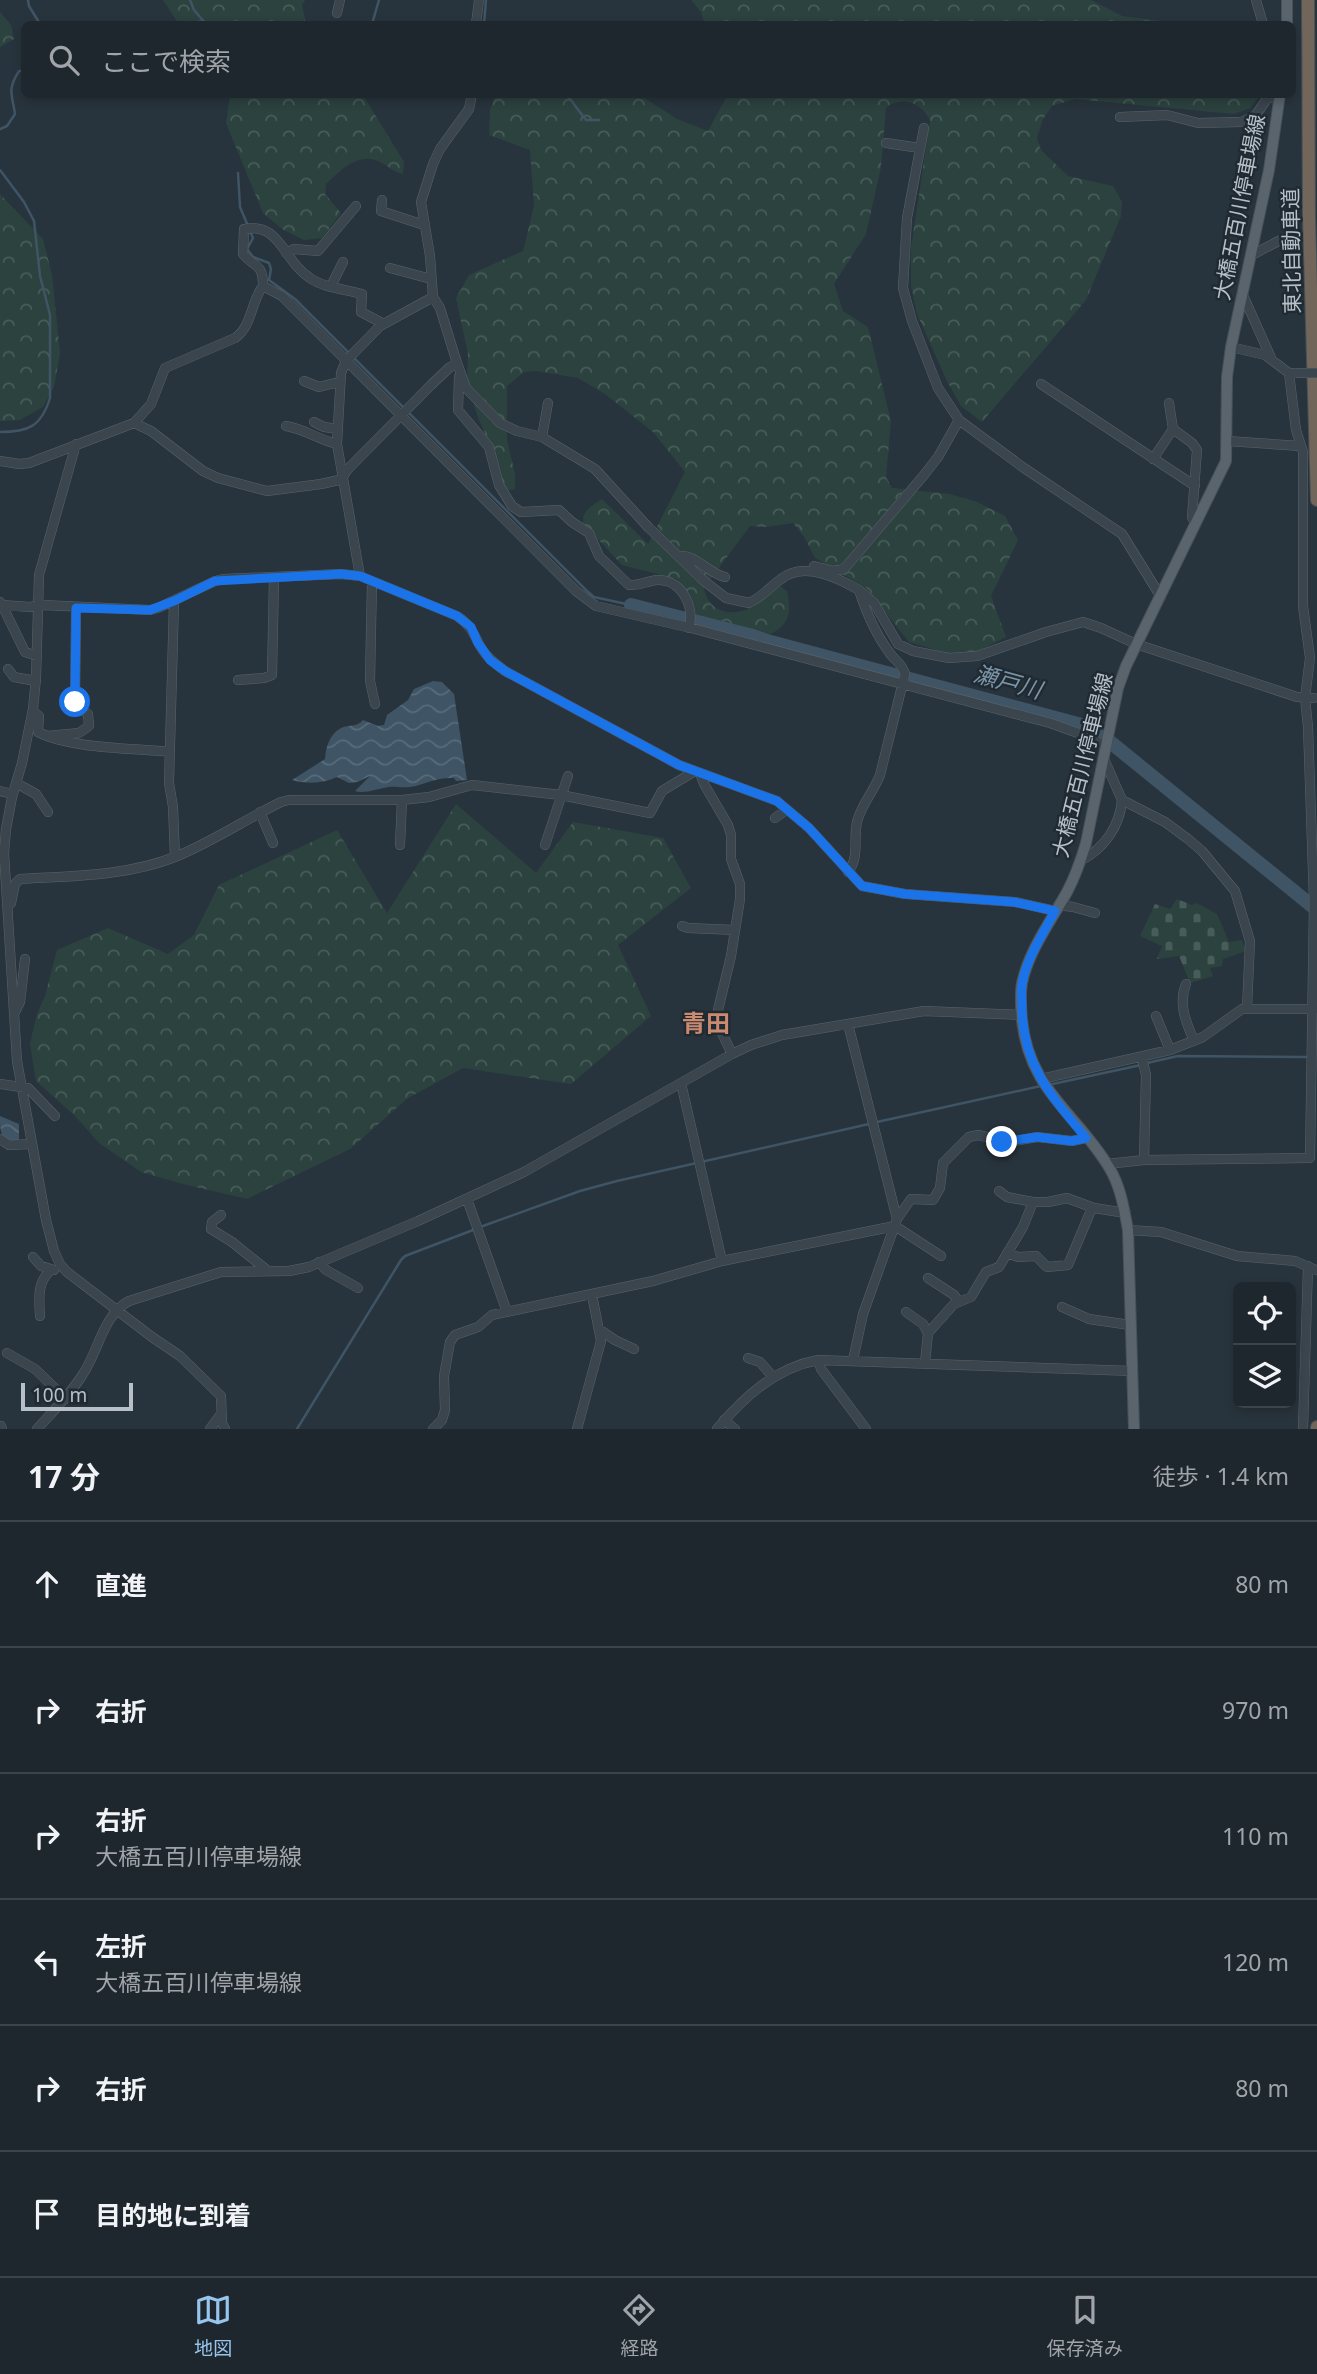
<!DOCTYPE html>
<html lang="ja">
<meta charset="utf-8">
<style>
:root{--surface:#1e272e;--page:#2b333a;--text:#f1f3f6;--muted:#a1a5aa;--line:#3c444a;--accent:#97c5ed}
body{margin:0;font-family:"Noto Sans","Noto Sans JP",sans-serif;background:var(--page);color:var(--text)}
.controls{position:absolute;right:21px;bottom:21px;display:grid;overflow:hidden;border-radius:10px;box-shadow:0 4px 10px #0003}
.controls button{width:63px;height:63px;display:grid;place-items:center;padding:0;border:0;border-bottom:2px solid var(--line);background:var(--surface);color:var(--text);font:35px sans-serif}
.scale{position:absolute;left:21px;bottom:18px;width:112px;box-sizing:border-box;padding-left:7px;border:4px solid #b7c0c8;border-top:0;font-size:19px;line-height:24px;white-space:nowrap;color:#b7c0c8;-webkit-text-stroke:5px #202a32;paint-order:stroke}
.stop{position:absolute;width:21px;height:21px;margin:-16px;border:5px solid #1a73e8;border-radius:50%;background:#fff}
.stop.end{background:#1a73e8;border-color:#fff;box-shadow:0 2px 7px #0008}
.list{margin:0;padding:0;list-style:none}
h2{display:flex;justify-content:space-between;align-items:center;height:91px;margin:0;padding:0 28px;font-size:30px}
h2 small{font-size:23px;font-weight:400;color:var(--muted)}
.list li{display:grid;grid-template-columns:46px 1fr auto;gap:21px;align-items:center;box-sizing:border-box;height:126px;padding:0 28px;border-top:2px solid var(--line)}
.list b{display:block;font-size:26px;white-space:nowrap}
.list p{margin:0;font-size:23px;white-space:nowrap;color:var(--muted)}
.list em{font-size:23px;font-style:normal;color:var(--muted)}
.icon{flex:none;width:38px;height:38px;fill:none;stroke:currentColor;stroke-width:2;stroke-linecap:round;stroke-linejoin:round}
.map{position:relative;flex:none;width:1317px;height:1429px;overflow:hidden}
.search{position:absolute;background:var(--surface);box-shadow:0 4px 10px #0003;left:21px;right:21px;top:21px;height:77px;display:flex;align-items:center;gap:18px;box-sizing:border-box;padding:0 24px;border-radius:10px;color:var(--muted);font-size:26px}
.sheet{height:847px;background:var(--surface)}
nav{display:flex;justify-content:space-around;align-items:center;box-sizing:border-box;height:98px;border-top:2px solid var(--line);background:var(--surface);font-size:19px;color:var(--muted)}
nav a{display:grid;justify-items:center;gap:4px}
nav .on{color:var(--accent)}
.map>svg:first-child{display:block}
.forest{fill:url(#forest-crowns)}
.cemetery{fill:url(#cemetery-stones)}
.water{fill:url(#water-waves)}
.lines{fill:none;stroke-linecap:round;stroke-linejoin:round}
.stream{stroke:#3f5464;stroke-width:2.5}
.river{stroke:#3f5464;stroke-width:14}
.minor-casing{stroke:#59636b;stroke-width:10}
.major-casing{stroke:#475159;stroke-width:12}
.highway-casing{stroke:#465058;stroke-width:14}
.minor{stroke:#3b454d;stroke-width:9}
.major{stroke:#59646d;stroke-width:10}
.highway{stroke:#726559;stroke-width:12}
.minor-bridge-casing{stroke:#59636b;stroke-width:10;stroke-linecap:butt}
.minor-bridge{stroke:#3b454d;stroke-width:9}
.route{stroke:#1a73e8;stroke-width:9}
.labels{text-anchor:middle;dominant-baseline:central;stroke-width:5;stroke-linejoin:round;paint-order:stroke}
.street-label{font-size:21px;fill:#b7c0c8;stroke:#202a32}
.water-label{font-size:23px;font-style:italic;fill:#7b95a8;stroke:#202a32}
.quarter-label{font-size:24px;font-weight:bold;fill:#ca8a70;stroke:#202a32}
</style>
<div class="map">
<svg width="1317" height="1429" viewBox="0 0 1317 1429">
<defs>
<pattern id="forest-crowns" width="20" height="18" patternUnits="userSpaceOnUse" patternTransform="scale(1.75)"><rect width="20" height="18" fill="#2c423f"/><path d="M2 6a3 3 0 1 1 6 0M12 15a3 3 0 1 1 6 0" fill="none" stroke="#485c59"/></pattern>
<pattern id="cemetery-stones" width="16" height="16" patternUnits="userSpaceOnUse" patternTransform="scale(1.75)"><rect width="16" height="16" fill="#2c423f"/><path d="M2 7V4a2 2 0 0 1 4 0v3zM10 15v-3a2 2 0 0 1 4 0v3z" fill="#485c59"/></pattern>
<pattern id="water-waves" width="16" height="10" patternUnits="userSpaceOnUse" patternTransform="scale(1.75)"><rect width="16" height="10" fill="#3f5464"/><path d="M0 5q4-4 8 0t8 0" fill="none" stroke="#586b79"/></pattern>
</defs>
<rect width="100%" height="100%" fill="#28343d"/>
<path class="forest" d="M 163,0 L 305,0 L 302,5 L 306,24 L 179,24 Z
M 691,0 L 1091,0 L 1122,16 L 1185,24 L 705,24 L 701,12 Z
M 0,12 L 11,25 L 14,39 L 0,47 Z
M 230,95 L 363,95 L 404,162 L 403,174 C 393,172 387,165 378,161 C 357,152 340,171 326,184 L 325,194 L 341,213 L 322,238 L 304,240 L 282,229 L 263,213 L 226,123 Z
M 495,95 L 640,95 L 677,119 L 708,131 L 726,98 L 725,95 L 1260,95 L 1250,108 L 1234,114 L 1075,99 L 1052,106 L 1043,119 L 1037,138 L 1041,150 L 1068,176 L 1113,186 L 1122,202 L 1121,216 L 1086,300 L 982,422 L 961,406 L 947,381 L 917,314 L 911,286 L 911,248 L 930,121 C 923,103 901,95 886,108 L 881,167 L 866,234 L 834,284 L 843,311 L 868,327 L 891,421 L 886,477 L 892,488 L 950,494 L 977,502 L 1005,516 L 1018,540 L 991,596 L 1006,637 L 976,652 L 950,654 L 909,642 L 866,588 L 815,558 L 805,538 L 793,523 L 766,527 L 750,526 L 704,588 C 709,617 740,618 760,602 C 766,598 770,591 776,586 L 780,586 L 787,591 C 792,615 789,625 767,636 L 697,618 L 690,594 L 677,579 L 622,565 L 583,523 C 582,510 592,506 602,499 L 648,544 L 685,472 L 653,432 L 605,394 L 578,378 L 537,371 L 524,372 L 507,386 L 507,440 L 515,474 L 515,489 L 505,491 L 493,451 L 479,420 L 467,385 L 468,354 L 456,298 L 469,275 L 523,251 L 534,206 L 530,150 L 489,135 L 490,110 Z
M 0,194 L 43,239 L 52,275 L 60,353 L 54,387 L 43,407 L 20,420 L 0,421 Z
M 456,804 L 536,873 L 573,822 L 663,838 L 691,888 L 618,945 L 651,1016 L 571,1084 L 463,1068 L 408,1098 L 350,1149 L 247,1199 L 183,1184 L 141,1172 L 99,1143 L 74,1115 L 36,1081 L 30,1044 L 37,1014 L 45,996 L 57,950 L 108,928 L 168,954 L 194,935 L 219,885 L 337,830 L 387,913 Z"/>
<path class="cemetery" d="M 1177,899 L 1192,905 L 1197,903 L 1217,914 L 1229,942 L 1242,940 L 1246,951 L 1223,959 L 1222,966 L 1210,968 L 1213,976 L 1190,983 L 1179,956 L 1157,959 L 1162,946 L 1140,936 L 1155,904 L 1170,909 Z"/>
<path class="water" d="M 433,681 L 442,682 L 454,694 L 467,780 L 456,781 L 454,778 C 435,777 427,784 410,787 C 402,788 395,786 388,787 C 377,789 364,794 355,791 L 370,776 L 357,782 L 349,783 L 337,777 C 323,784 307,784 292,780 L 325,759 C 326,747 329,735 341,728 C 350,724 356,728 363,720 L 378,726 L 384,725 L 387,715 L 408,700 L 414,689 Z
M 0,1116 L 19,1124 L 19,1141 C 0,1146 0,1129 0,1116 Z"/>
<g class="lines">
<path class="stream" d="M 28,0 L 29,6 L 40,24
M 190,0 L 194,10 L 206,24
M 372,24 L 379,0
M 484,24 L 486,0
M 566,94 L 586,120 L 599,120
M 0,129 L 7,126 L 15,114 C 12,94 7,90 19,71 L 24,71
M 0,170 L 24,202 L 34,221 L 40,276 L 50,315 L 50,398 C 41,427 28,432 0,432
M 238,173 L 240,207 L 253,238 L 247,249 L 253,257 L 269,263 L 271,269 L 269,280 L 295,299 L 587,591 L 594,597 L 631,605
M 1147,1063 L 1178,1056 L 1306,1057
M 1048,1085 L 1141,1065
M 877,1122 L 1041,1086
M 483,1226 L 580,1191 L 617,1181 L 869,1124
M 297,1429 L 401,1260 L 405,1256 L 473,1230"/>
<path class="river" d="M 631,605 L 753,636 L 767,641 L 1093,728 L 1317,910"/>
<defs>
<path id="minor" d="M 1256,0 L 1263,24
M 337,13 L 340,0
M 476,24 L 479,0
M 1120,117 L 1167,115 L 1198,123 L 1241,122 L 1255,116 L 1267,99 L 1280,95
M 924,128 L 907,218 L 903,288 L 912,321 L 938,388 L 959,420
M 886,143 L 920,148
M 382,200 L 381,211 L 424,225
M 286,253 L 294,249 L 318,251 L 356,206
M 1250,256 L 1290,235
M 390,268 L 431,279
M 263,286 L 282,296 L 576,591 L 596,606 L 691,628 L 1050,723 L 1089,737 L 1106,747
M 331,286 L 343,262
M 1242,293 L 1272,360
M 1231,347 L 1265,355 L 1289,373 L 1294,373
M 457,363 L 466,388 L 500,423 L 517,431 L 542,437 L 595,469 L 649,528 L 704,581 L 726,598 L 749,603 C 762,597 770,587 781,579 C 804,561 836,577 859,590 C 866,612 875,633 889,652 C 894,660 903,664 905,674 L 880,775 C 874,791 861,805 857,822 C 853,839 860,857 848,872
M 459,377 L 458,410 L 489,447 L 499,485 L 512,506 L 521,512 L 559,510 L 572,522 L 589,533 L 599,556 L 629,585 C 639,586 647,581 657,580 C 682,579 695,607 689,628
M 304,381 L 319,387 L 339,382
M 1041,384 L 1195,486
M 1169,403 L 1173,429 L 1192,443 L 1197,450 L 1192,517 L 1196,524
M 314,422 L 324,427 L 338,429
M 134,423 L 151,404 L 165,368 L 235,338 C 252,327 251,301 263,286 C 263,263 255,268 243,254 L 244,229 C 281,222 283,261 310,278 C 324,288 345,289 362,294 L 361,312 L 384,324
M 286,426 C 305,429 319,440 337,444
M 542,437 L 548,403
M 1227,441 L 1300,446
M 76,444 L 39,575 L 36,678 L 33,709 L 22,763 L 12,797 L 6,829 L 4,853 L 17,1061 L 46,1220 L 54,1251 L 60,1264 L 67,1272 L 152,1337 L 180,1356 L 221,1396 L 222,1423 L 225,1429
M 1153,459 L 1173,429
M 0,461 L 19,464 L 29,463 L 134,423 L 151,431 L 203,471 L 218,478 L 267,491 L 321,484 L 339,480 L 343,477 L 347,470 L 431,385 L 450,367 L 457,363 L 440,308 L 433,297
M 679,557 C 693,552 709,574 725,577
M 814,566 L 833,571 L 844,569 L 924,475 L 938,457 L 959,420 L 1024,468 L 1122,534 L 1161,597
M 360,576 L 337,444 L 341,373 L 346,361 L 380,326 L 433,297 L 430,256 L 421,202 L 433,164 L 440,149 L 469,109 L 472,94
M 372,581 L 370,681 L 375,704
M 859,590 L 874,603 L 898,644 L 913,651 L 949,658 L 977,656 L 1046,632 L 1083,622 L 1101,628 L 1136,644 L 1297,697 L 1314,698
M 174,601 L 169,783 L 173,807 L 175,857
M 0,602 L 2,605 L 30,607 L 43,605 L 150,610 L 158,608 L 215,581 L 223,579 L 341,574 L 360,576 L 457,616 C 469,624 472,630 478,642 C 484,655 494,663 505,671 L 679,765 L 777,801 L 809,828 L 862,886 L 905,894 L 1015,902 L 1055,911
M 2,605 L 25,652 L 37,656
M 8,669 L 14,677 L 36,681
M 238,680 L 264,678 L 272,675 L 274,578
M 33,711 L 39,716 L 38,732 C 71,749 132,748 170,752
M 47,736 L 79,733 L 89,726 L 88,714 L 75,705 L 76,608
M 1104,759 L 1122,800 L 1165,822 L 1188,839 L 1202,851 L 1235,891 L 1250,941 L 1247,1008
M 700,773 L 704,784 L 728,825 L 731,835 L 731,859 L 740,884 L 740,899 L 731,956 L 718,1010 L 718,1022 L 722,1033 L 732,1054
M 16,783 L 36,794 L 48,812
M 0,791 L 13,794
M 260,812 L 273,843
M 775,818 L 786,810
M 400,845 L 402,800
M 545,845 L 568,776
M 1080,861 C 1104,849 1120,826 1122,800
M 9,903 L 11,903 L 15,884 L 20,879 C 71,876 127,876 175,857 C 212,842 246,819 281,802 L 289,800 L 402,800 L 429,797 L 472,785 L 561,795 L 650,813 L 662,791 L 695,771
M 1058,905 L 1073,907 L 1095,913
M 682,926 L 688,928 L 735,930
M 1186,984 C 1178,1004 1186,1022 1194,1041
M 14,1014 L 20,1002 L 25,959
M 1156,1016 L 1170,1050
M 848,1024 L 897,1219 L 863,1314 L 853,1360
M 1142,1058 L 1146,1075 L 1144,1160
M 1041,1079 L 1170,1050 L 1203,1037 L 1242,1009 L 1315,1009
M 681,1083 L 722,1261
M 0,1084 L 28,1088 L 55,1116
M 0,1139 L 9,1145 L 32,1144
M 1107,1164 L 1144,1160 L 1310,1158 L 1314,902 L 1308,727 L 1305,698 L 1310,658 L 1303,606 L 1303,452 L 1296,430 L 1289,373
M 999,1191 L 1007,1197 L 1033,1202
M 467,1199 L 507,1312
M 221,1215 L 212,1222 L 211,1229 L 232,1242 L 268,1271
M 897,1219 L 911,1199 L 933,1200 L 940,1188 L 943,1163 L 969,1137 L 978,1135 L 1009,1142 L 1037,1137 L 1072,1141 L 1086,1138
M 1128,1230 L 1161,1232 L 1237,1256 L 1295,1261 L 1316,1270
M 1007,1253 L 1018,1257 L 1036,1256 L 1047,1267 L 1068,1265 L 1092,1208
M 33,1257 L 41,1266 L 54,1270
M 319,1262 L 326,1270 L 358,1288
M 928,1278 L 954,1295 L 959,1302
M 1062,1307 L 1089,1319 L 1130,1325
M 906,1312 L 923,1324 L 928,1333
M 40,1316 C 39,1298 37,1282 51,1270
M 600,1330 L 615,1340 L 634,1349
M 7,1353 L 35,1369 L 66,1399
M 748,1358 L 760,1362 L 773,1377
M 818,1360 L 821,1369 L 866,1429
M 925,1363 L 928,1333 L 954,1304 L 971,1297 L 986,1272 L 999,1267 L 1023,1227 L 1033,1202 L 1048,1202 L 1067,1198 L 1094,1208 L 1126,1213
M 724,1420 L 735,1429
M 1,1426 L 2,1429
M 37,1429 C 53,1411 70,1395 83,1374 C 99,1350 103,1315 129,1301 L 221,1272 L 289,1271 L 309,1267 L 418,1221 L 524,1172 L 732,1054 L 751,1045 L 782,1035 L 924,1011 L 1022,1015
M 210,1429 L 221,1414
M 433,1429 L 442,1420 L 445,1410 L 444,1376 L 450,1342 L 455,1335 L 478,1327 L 492,1315 L 653,1281 L 722,1261 L 895,1226 L 941,1256
M 577,1429 L 601,1341 L 592,1295
M 717,1429 C 744,1397 775,1368 818,1360 L 1133,1371
M 1303,1429 L 1308,1266"/>
<path id="major" d="M 1287,24 L 1287,0
M 1134,1429 L 1128,1230 C 1124,1209 1121,1188 1110,1169 C 1078,1114 1029,1091 1022,1020 C 1021,1009 1020,994 1022,983 C 1029,950 1051,921 1067,892 C 1075,877 1081,860 1086,843 L 1118,688 L 1126,666 L 1226,461 L 1227,377 L 1231,347 L 1269,170 L 1280,94"/>
<path id="highway" d="M 1308,0 L 1309,218 L 1317,500
M 1317,1429 L 1317,1427"/>
</defs>
<use href="#minor" class="minor-casing"/>
<use href="#major" class="major-casing"/>
<use href="#highway" class="highway-casing"/>
<use href="#minor" class="minor"/>
<use href="#major" class="major"/>
<use href="#highway" class="highway"/>
<defs>
<path id="minor-bridge" d="M 1296,373 L 1317,373"/>
</defs>
<use href="#minor-bridge" class="minor-bridge-casing"/>
<use href="#minor-bridge" class="minor-bridge"/>
</g>
<g class="lines">
<path class="route" d="M 75,702 L 76,608 L 150,610 L 174,601 L 215,581 L 341,574 L 360,576 L 457,616 L 471,627 L 478,643 L 490,660 L 505,671 L 679,765 L 777,801 L 809,828 L 862,886 L 905,894 L 1014,902 L 1055,911 C 1044,932 1025,961 1022,985 C 1021,991 1022,999 1022,1006 C 1022,1064 1051,1096 1086,1138 L 1072,1141 L 1037,1137 L 1002,1142"/>
</g>
<g class="labels">
<g class="street-label">
<text transform="translate(1239 207) rotate(-79)">大橋五百川停車場線</text>
<text transform="translate(1291 251) rotate(-91)">東北自動車道</text>
<text transform="translate(1082 765) rotate(-76)">大橋五百川停車場線</text>
</g>
<g class="water-label">
<text transform="translate(1008 681) rotate(15)">瀬戸川</text>
</g>
<g class="quarter-label">
<text x="706" y="1022">青田</text>
</g>
</g>
</svg>
<div class="controls">
<button><svg class="icon" aria-label="locate" viewBox="0 0 24 24"><circle cx="12" cy="12" r="6"/><path d="M12 2v4M12 18v4M2 12h4M18 12h4"/></svg></button>
<button><svg class="icon" aria-label="layers" viewBox="0 0 24 24"><path d="M12 4l9 5-9 5-9-5zM3 14l9 5 9-5"/></svg></button>
</div>
<div class="scale">100 m</div>
<div class="stop" style="left:75px;top:702px"></div>
<div class="stop end" style="left:1002px;top:1142px"></div>
<div class="search"><svg class="icon" aria-label="search" viewBox="0 0 24 24"><circle cx="10" cy="10" r="6"/><path d="M15 15l6 6"/></svg>ここで検索</div>
</div>
<section class="sheet">
<h2>17 分<small>徒歩 · 1.4 km</small></h2>
<ul class="list">
<li><svg class="icon" aria-label="ahead" viewBox="0 0 24 24"><path d="M12 20V5M6 11l6-6 6 6"/></svg><div><b>直進</b></div><em>80 m</em></li>
<li><svg class="icon" aria-label="right" viewBox="0 0 24 24"><path d="M7 20v-9h11M14 6l5 5-5 5"/></svg><div><b>右折</b></div><em>970 m</em></li>
<li><svg class="icon" aria-label="right" viewBox="0 0 24 24"><path d="M7 20v-9h11M14 6l5 5-5 5"/></svg><div><b>右折</b><p>大橋五百川停車場線</p></div><em>110 m</em></li>
<li><svg class="icon" aria-label="left" viewBox="0 0 24 24"><path d="M17 20v-9H6M10 6l-5 5 5 5"/></svg><div><b>左折</b><p>大橋五百川停車場線</p></div><em>120 m</em></li>
<li><svg class="icon" aria-label="right" viewBox="0 0 24 24"><path d="M7 20v-9h11M14 6l5 5-5 5"/></svg><div><b>右折</b></div><em>80 m</em></li>
<li><svg class="icon" aria-label="arrive" viewBox="0 0 24 24"><path d="M6 21V4h12l-3 4 3 4H6"/></svg><div><b>目的地に到着</b></div></li>
</ul>
</section>
<nav>
<a class="on"><svg class="icon" aria-label="map" viewBox="0 0 24 24"><path d="M3 6l6-2 6 2 6-2v14l-6 2-6-2-6 2zM9 4v14M15 6v14"/></svg>地図</a>
<a><svg class="icon" aria-label="directions" viewBox="0 0 24 24"><path d="M12 3l9 9-9 9-9-9zM9 14v-3h6M13 9l2 2-2 2"/></svg>経路</a>
<a><svg class="icon" aria-label="saved" viewBox="0 0 24 24"><path d="M7 4h10v16l-5-4-5 4z"/></svg>保存済み</a>
</nav>
